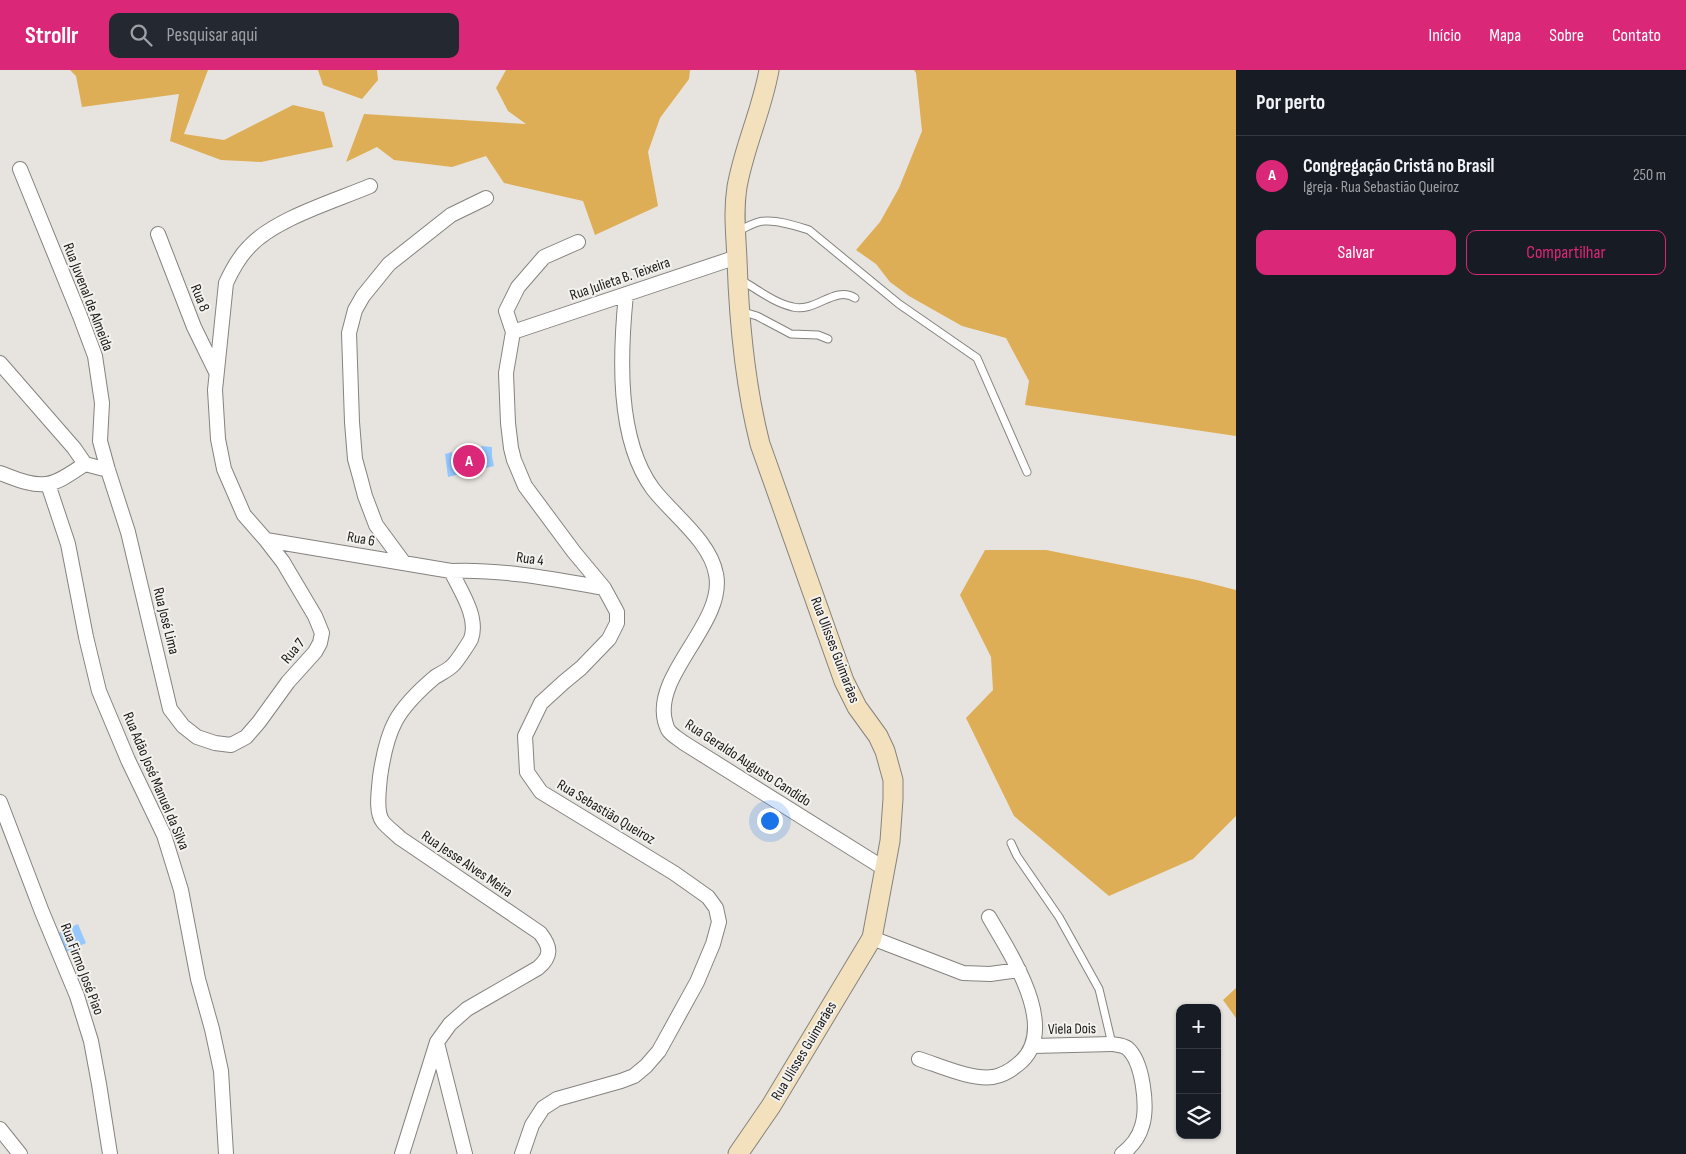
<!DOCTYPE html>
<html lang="pt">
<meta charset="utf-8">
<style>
:root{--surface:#171b24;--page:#242831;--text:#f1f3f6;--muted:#9ea1a6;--line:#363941;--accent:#db2777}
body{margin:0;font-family:"Sofia Sans Condensed",sans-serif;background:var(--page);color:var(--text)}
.controls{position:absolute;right:15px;bottom:15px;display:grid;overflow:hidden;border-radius:10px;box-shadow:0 1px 4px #0004}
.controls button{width:45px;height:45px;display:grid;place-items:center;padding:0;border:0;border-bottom:1px solid var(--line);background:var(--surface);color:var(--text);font:25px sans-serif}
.you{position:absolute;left:769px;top:750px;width:18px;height:18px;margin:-12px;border:4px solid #fff;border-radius:50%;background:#1a73e8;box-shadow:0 0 0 8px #1a73e833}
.badge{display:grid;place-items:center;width:32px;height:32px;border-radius:50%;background:var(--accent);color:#fff;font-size:16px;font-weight:700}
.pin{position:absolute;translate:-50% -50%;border:2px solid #fff;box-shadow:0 1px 5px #0006}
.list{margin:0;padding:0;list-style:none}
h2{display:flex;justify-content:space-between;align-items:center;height:65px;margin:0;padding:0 20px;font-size:21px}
h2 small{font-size:16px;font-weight:400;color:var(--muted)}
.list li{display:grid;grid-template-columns:32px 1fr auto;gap:15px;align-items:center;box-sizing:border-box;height:80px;padding:0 20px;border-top:1px solid var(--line)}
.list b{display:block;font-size:19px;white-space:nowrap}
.list p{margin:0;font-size:16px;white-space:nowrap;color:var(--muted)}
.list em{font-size:16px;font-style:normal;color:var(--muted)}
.actions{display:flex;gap:10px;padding:15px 20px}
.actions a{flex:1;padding:11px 0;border:1px solid var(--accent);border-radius:10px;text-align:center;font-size:18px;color:var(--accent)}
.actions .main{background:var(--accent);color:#fff}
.icon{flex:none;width:28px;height:28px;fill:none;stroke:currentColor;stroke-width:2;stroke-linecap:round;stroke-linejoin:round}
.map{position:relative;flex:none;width:1236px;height:1084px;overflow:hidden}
header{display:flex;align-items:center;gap:30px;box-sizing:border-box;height:70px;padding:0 25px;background:var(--accent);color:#fff}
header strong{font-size:24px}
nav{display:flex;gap:28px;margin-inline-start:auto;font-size:18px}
.search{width:350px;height:45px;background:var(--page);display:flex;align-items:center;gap:12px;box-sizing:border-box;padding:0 18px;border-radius:10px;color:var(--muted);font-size:19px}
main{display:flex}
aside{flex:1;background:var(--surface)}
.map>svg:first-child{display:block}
.forest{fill:#ddae56}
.building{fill:#94c8fe}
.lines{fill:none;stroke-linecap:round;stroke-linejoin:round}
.lane-casing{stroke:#85837f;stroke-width:9}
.street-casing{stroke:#85837f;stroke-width:16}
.secondary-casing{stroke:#85837f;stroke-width:21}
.lane{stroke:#fff;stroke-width:7}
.street{stroke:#fff;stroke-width:14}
.secondary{stroke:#f2e1bc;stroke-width:19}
.labels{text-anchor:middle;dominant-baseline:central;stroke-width:4;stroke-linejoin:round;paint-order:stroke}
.street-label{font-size:15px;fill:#191817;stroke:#f4f2ee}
</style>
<header>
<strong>Strollr</strong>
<div class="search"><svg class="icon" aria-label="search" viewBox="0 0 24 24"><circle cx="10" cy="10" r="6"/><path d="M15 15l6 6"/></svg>Pesquisar aqui</div>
<nav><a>Início</a><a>Mapa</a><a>Sobre</a><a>Contato</a></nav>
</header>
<main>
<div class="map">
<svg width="1236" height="1084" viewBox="0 0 1236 1084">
<rect width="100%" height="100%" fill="#e7e4e0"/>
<path class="forest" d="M 70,0 L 208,0 L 184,64 L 224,70 L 293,35 L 324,42 L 333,77 L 261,92 L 221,90 L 170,71 L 179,24 L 82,37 L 76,6 Z
M 318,0 L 377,0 L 378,10 L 362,29 L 323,15 Z
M 506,0 L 690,0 L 689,9 L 660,48 L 648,82 L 658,136 L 595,165 L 583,131 L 504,113 L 486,86 L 452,97 L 394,90 L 377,77 L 346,92 L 364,44 L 526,54 L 508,41 L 496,18 Z
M 914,0 L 1236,0 L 1236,366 L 1025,335 L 1029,311 L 1006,268 L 962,256 L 909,226 L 890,212 L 876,194 L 856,180 L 880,152 L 899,118 L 922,61 L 916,3 Z
M 985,480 L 1046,480 L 1197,510 L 1236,520 L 1236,746 L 1193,789 L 1109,826 L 1014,746 L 966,648 L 993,620 L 991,587 L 960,525 Z
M 1236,918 L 1236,948 L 1223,930 Z"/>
<path class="building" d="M 481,376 L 492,377 L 492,386 L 494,396 L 448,407 L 445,384 L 452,382 L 452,384 L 482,379 Z
M 78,854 L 86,873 L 66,882 L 58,863 Z"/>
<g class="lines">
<defs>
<path id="lane" d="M 738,161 C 747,157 756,151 765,151 C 779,150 796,156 809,160 L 899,234 L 977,288 L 1027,402
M 741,210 C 757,219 774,233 793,237 C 815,243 835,215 855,228
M 740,241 L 757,246 L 791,264 L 818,265 L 828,269
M 1011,773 L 1017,786 L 1059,847 L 1099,919 L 1112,974"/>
<path id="street" d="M 20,99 L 80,246 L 95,286 L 102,333 L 100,371 L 108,400 L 128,462 L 170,639 L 183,656 L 197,667 L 215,673 L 231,675 L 246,667 L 259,652 L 288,612 L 315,582 L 320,573 L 322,563 L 315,546 L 283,492 L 266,470 L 244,445 L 224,399 L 218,369 L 215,320 L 226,213 C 232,200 239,187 249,177 C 274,149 335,131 370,116
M 158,164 L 194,257 L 216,302
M 626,224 C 620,284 616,369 653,419 C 673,445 710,471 716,504 C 726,552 653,604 665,651 C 666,654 667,659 669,661 C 673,666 679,669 684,673 L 885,799
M 513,262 L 737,187
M 0,293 L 74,378 L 85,394 L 108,400
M 0,403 C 14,408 31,416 46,414 C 59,413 74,401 85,394
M 48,414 L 68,474 L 86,567 L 99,621 L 128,690 L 164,765 L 181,820 L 198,909 L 212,959 L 221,1001 L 226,1084
M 266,470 L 451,501 C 502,499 553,509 604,518
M 404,493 L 376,455 L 365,426 L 360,407 L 355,389 L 352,352 L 349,263 L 355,240 L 363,226 L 389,194 L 451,145 L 486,128
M 0,732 L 42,842 L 77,926 L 91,971 L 99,1014 L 110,1084
M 872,868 L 963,903 L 990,904 L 1019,900
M 437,973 L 465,1084
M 1033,976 L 1112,974 C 1117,975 1123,975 1127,978 C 1143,991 1148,1037 1142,1056 C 1139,1067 1131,1077 1122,1084
M 919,989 C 941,996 971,1010 993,1007 C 1003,1005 1010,1001 1017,995 C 1063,961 1009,882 989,847
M 0,1059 L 20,1084
M 402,1084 L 437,972 L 450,954 L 467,939 L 538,898 C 552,886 551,877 540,863 L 400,768 C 395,763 388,758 383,752 C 375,742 379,720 380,707 C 387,658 396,640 435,607 C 441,603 449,600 454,594 C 457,591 469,573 471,569 C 479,547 460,520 451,501
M 522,1084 L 532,1055 L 543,1038 L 557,1029 L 621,1011 L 634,1006 L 646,996 L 659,981 L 697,912 L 713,874 L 719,852 L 716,838 L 708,827 L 674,803 L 541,722 L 527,702 L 525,666 L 541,633 L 564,612 L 581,598 L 609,569 L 617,553 L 617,542 L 604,518 L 574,482 L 525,416 L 514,390 L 511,378 L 508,353 L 506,303 L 513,262 L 506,241 L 518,217 L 544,187 L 578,172"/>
<path id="secondary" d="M 738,1084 L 771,1036 L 872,868 L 890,771 L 893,729 L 893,710 L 885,681 L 878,666 L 857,637 L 844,611 L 760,374 C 745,315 739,251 737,190 C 736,165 733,142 737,117 C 744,77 762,40 769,0"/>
</defs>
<use href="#lane" class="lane-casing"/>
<use href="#street" class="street-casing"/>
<use href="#secondary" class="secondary-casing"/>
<use href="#lane" class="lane"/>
<use href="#street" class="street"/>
<use href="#secondary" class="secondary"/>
</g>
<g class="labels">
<g class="street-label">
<text transform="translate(620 209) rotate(-19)">Rua Julieta B. Teixeira</text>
<text transform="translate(88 227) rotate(69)">Rua Juvenal de Almeida</text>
<text transform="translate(200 228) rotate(68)">Rua 8</text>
<text transform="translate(361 469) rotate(10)">Rua 6</text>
<text transform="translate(530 489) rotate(8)">Rua 4</text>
<text transform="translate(166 551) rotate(76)">Rua José Lima</text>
<text transform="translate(835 580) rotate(69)">Rua Ulisses Guimarães</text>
<text transform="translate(293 581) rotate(-50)">Rua 7</text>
<text transform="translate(748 693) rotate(33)">Rua Geraldo Augusto Candido</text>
<text transform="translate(156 711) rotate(67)">Rua Adão José Manuel da Silva</text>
<text transform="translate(606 742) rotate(31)">Rua Sebastião Queiroz</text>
<text transform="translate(467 794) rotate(34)">Rua Jesse Alves Meira</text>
<text transform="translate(82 899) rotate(69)">Rua Firmo José Piao</text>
<text transform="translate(1072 959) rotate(-1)">Viela Dois</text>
<text transform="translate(804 981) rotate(-59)">Rua Ulisses Guimarães</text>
</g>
</g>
</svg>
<div class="controls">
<button>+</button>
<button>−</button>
<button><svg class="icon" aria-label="layers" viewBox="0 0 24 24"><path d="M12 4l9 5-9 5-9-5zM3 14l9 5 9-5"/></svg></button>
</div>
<div class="you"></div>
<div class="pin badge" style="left:469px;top:391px">A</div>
</div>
<aside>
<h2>Por perto<small></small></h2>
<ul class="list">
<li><span class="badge">A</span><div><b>Congregação Cristã no Brasil</b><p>Igreja · Rua Sebastião Queiroz</p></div><em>250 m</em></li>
</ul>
<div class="actions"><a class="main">Salvar</a><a>Compartilhar</a></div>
</aside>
</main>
